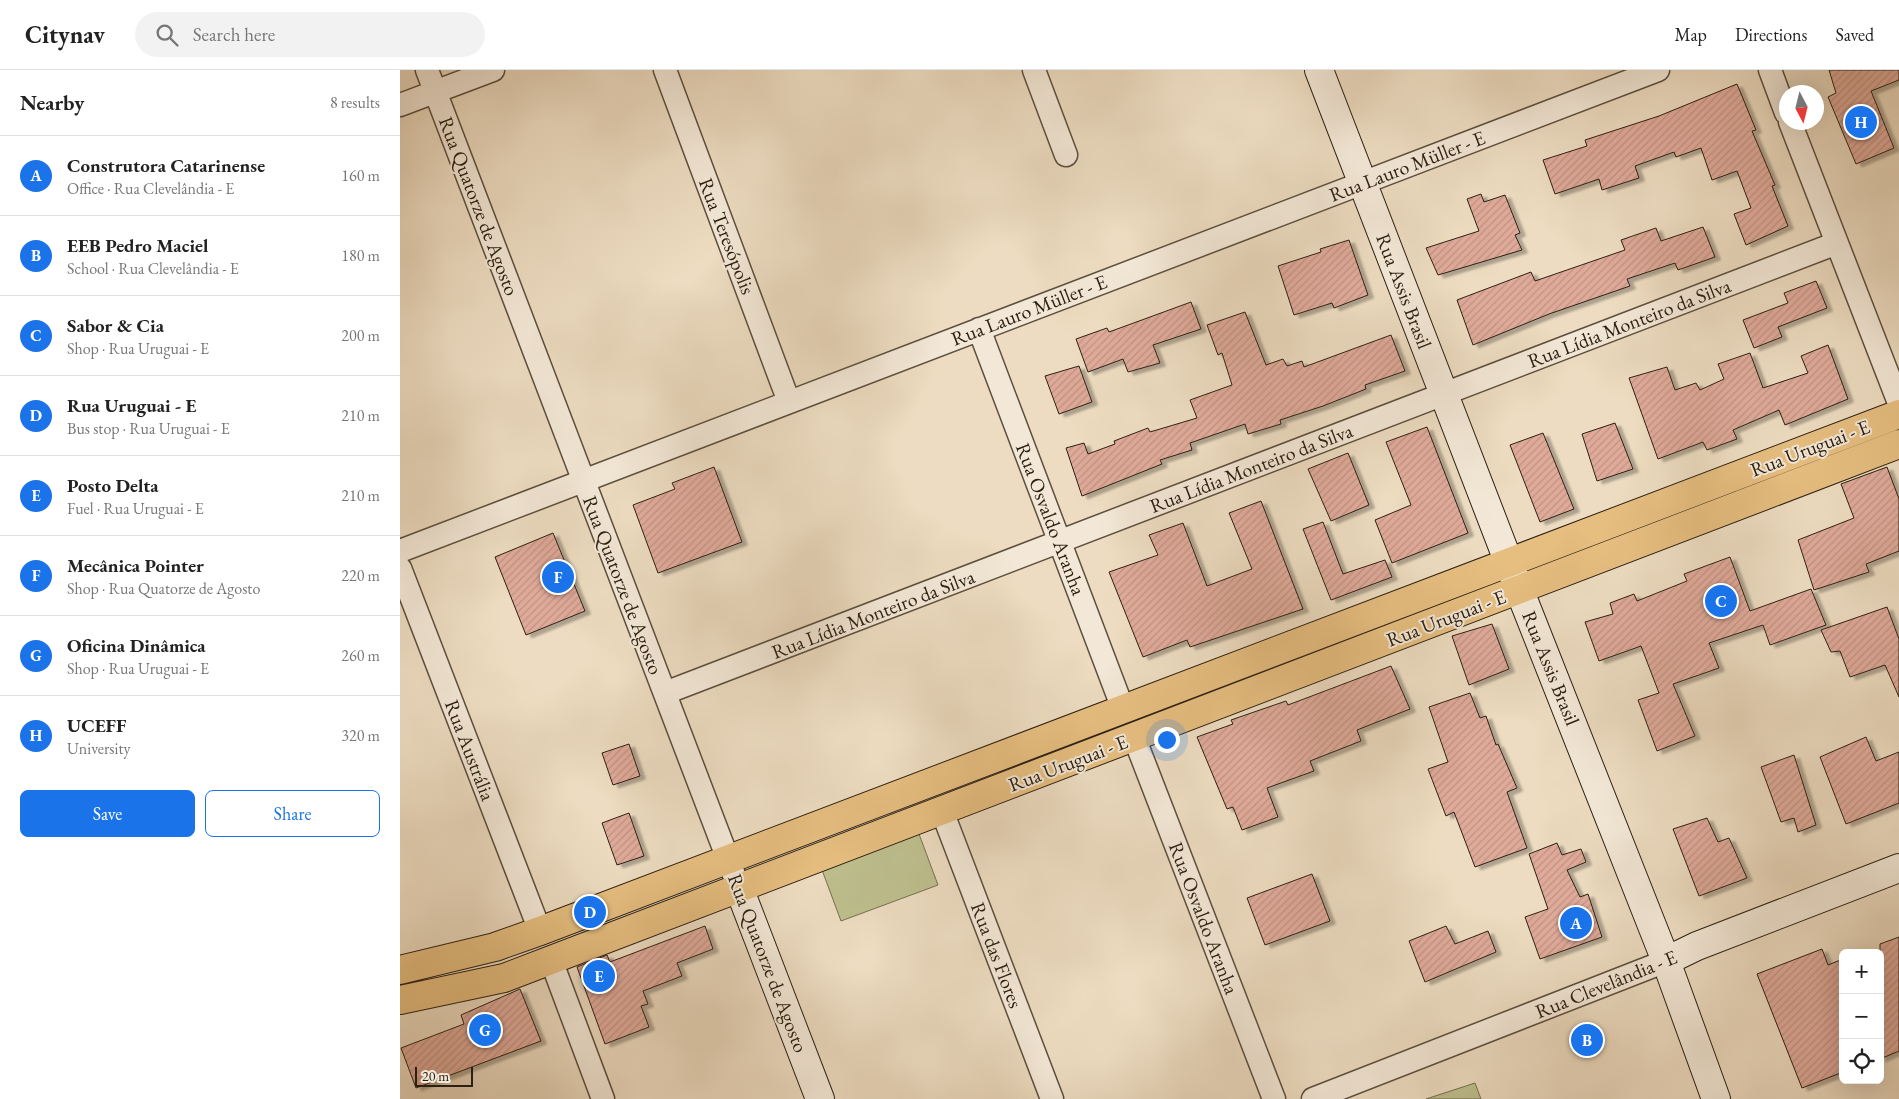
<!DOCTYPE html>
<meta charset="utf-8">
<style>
:root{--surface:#fff;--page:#f2f2f2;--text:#222;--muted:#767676;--line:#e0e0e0;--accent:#1a73e8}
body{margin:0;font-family:"EB Garamond",serif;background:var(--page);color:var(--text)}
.controls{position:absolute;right:15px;bottom:15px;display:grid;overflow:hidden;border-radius:8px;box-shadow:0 5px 20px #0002}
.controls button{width:45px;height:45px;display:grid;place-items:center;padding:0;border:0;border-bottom:1px solid var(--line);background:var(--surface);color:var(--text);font:25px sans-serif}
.compass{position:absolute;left:1379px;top:15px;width:45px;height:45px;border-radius:50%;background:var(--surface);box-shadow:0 5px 20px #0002;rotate:173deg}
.scale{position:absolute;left:15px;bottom:12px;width:58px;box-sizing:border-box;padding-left:5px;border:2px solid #2b2013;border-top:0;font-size:14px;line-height:18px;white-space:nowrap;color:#2b2013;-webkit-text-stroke:4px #f3e8d7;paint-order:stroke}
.you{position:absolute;left:766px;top:669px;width:18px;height:18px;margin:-12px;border:4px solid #fff;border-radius:50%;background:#1a73e8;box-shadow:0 0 0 8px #1a73e833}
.badge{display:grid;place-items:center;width:32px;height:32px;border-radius:50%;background:var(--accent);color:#fff;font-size:16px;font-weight:700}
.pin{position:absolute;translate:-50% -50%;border:2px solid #fff;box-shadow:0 1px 5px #0006}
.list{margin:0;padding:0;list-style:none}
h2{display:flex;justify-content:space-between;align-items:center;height:65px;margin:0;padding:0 20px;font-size:21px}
h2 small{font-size:16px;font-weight:400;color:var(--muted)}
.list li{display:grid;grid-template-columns:32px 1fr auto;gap:15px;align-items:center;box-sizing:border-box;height:80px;padding:0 20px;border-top:1px solid var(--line)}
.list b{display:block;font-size:19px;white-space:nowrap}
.list p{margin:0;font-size:16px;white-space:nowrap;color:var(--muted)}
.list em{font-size:16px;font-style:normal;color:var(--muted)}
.actions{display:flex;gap:10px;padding:15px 20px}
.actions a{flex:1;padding:11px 0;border:1px solid var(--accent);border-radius:8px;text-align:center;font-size:18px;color:var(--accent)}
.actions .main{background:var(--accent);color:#fff}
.icon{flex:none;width:28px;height:28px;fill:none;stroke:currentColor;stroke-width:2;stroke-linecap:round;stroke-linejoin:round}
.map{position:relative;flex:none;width:1499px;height:1029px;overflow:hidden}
header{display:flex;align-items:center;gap:30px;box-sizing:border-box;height:70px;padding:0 25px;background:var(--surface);border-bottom:1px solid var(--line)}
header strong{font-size:24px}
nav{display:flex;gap:28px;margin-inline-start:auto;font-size:18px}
.search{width:350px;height:45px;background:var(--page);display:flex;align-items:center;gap:12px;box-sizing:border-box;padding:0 18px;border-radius:28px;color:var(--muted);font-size:19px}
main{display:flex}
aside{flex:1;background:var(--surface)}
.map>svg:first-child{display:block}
.garden{fill:#bebf8e;stroke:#747050}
.building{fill:url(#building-hatch);stroke:#2b2013;filter:url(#shadow)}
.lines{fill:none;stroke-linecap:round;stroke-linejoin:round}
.street-casing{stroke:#5c4f3e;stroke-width:25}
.secondary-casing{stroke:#2b2013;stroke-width:30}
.primary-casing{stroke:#2b2013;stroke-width:30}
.street{stroke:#f3e8d7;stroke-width:22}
.secondary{stroke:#f3e8d7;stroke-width:28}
.primary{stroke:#e6be80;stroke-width:28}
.labels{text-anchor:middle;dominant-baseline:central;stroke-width:4;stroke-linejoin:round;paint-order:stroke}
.street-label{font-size:20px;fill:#2b2013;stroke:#f3e8d7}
</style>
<header>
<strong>Citynav</strong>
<div class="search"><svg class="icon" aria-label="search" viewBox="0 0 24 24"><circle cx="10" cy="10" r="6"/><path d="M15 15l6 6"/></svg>Search here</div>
<nav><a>Map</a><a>Directions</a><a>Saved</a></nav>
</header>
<main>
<aside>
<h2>Nearby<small>8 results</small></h2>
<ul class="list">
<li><span class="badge">A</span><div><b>Construtora Catarinense</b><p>Office · Rua Clevelândia - E</p></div><em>160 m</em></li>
<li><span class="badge">B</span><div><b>EEB Pedro Maciel</b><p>School · Rua Clevelândia - E</p></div><em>180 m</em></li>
<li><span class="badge">C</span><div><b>Sabor &amp; Cia</b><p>Shop · Rua Uruguai - E</p></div><em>200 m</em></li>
<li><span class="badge">D</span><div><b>Rua Uruguai - E</b><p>Bus stop · Rua Uruguai - E</p></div><em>210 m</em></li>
<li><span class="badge">E</span><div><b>Posto Delta</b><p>Fuel · Rua Uruguai - E</p></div><em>210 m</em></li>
<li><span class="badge">F</span><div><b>Mecânica Pointer</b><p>Shop · Rua Quatorze de Agosto</p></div><em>220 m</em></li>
<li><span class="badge">G</span><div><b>Oficina Dinâmica</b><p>Shop · Rua Uruguai - E</p></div><em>260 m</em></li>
<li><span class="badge">H</span><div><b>UCEFF</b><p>University</p></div><em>320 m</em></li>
</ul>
<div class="actions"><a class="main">Save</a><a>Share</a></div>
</aside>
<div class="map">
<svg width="1499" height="1029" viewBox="0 0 1499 1029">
<defs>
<pattern id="building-hatch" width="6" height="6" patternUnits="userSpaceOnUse" patternTransform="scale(1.25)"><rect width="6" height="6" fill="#e0aa9a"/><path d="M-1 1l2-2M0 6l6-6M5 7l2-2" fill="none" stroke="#c09284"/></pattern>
<filter id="shadow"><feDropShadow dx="5.5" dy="3" stdDeviation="1" flood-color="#0004"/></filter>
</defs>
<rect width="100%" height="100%" fill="#eddcc1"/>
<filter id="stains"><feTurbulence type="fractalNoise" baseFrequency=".004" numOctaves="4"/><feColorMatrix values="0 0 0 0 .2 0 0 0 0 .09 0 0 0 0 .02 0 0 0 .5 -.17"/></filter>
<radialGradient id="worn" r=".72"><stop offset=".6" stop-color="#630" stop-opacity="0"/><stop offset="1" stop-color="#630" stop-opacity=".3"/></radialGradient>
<path class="garden" d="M 519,764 L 538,815 L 441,851 L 422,800 Z
M 1075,1013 L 1081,1029 L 1026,1029 Z"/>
<path class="building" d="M 1429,0 L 1499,0 L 1499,10 L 1471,21 L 1494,78 L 1456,94 L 1428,27 L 1436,23 Z
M 1337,14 L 1356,60 L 1352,61 L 1375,115 L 1372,116 L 1388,156 L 1346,175 L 1334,144 L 1351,138 L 1337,101 L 1312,110 L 1301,78 L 1276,87 L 1274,82 L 1235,96 L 1239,108 L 1202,120 L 1199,109 L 1155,124 L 1143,90 L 1187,76 L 1185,70 L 1259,46 Z
M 1081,124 L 1084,132 L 1105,125 L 1120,163 L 1115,165 L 1122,180 L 1038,205 L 1026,178 L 1079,161 L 1067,129 Z
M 1303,157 L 1315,187 L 1278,200 L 1275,193 L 1227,209 L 1230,216 L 1149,244 L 1073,275 L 1057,230 L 1131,202 L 1135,211 L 1225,180 L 1221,170 L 1256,158 L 1261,171 Z
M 949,170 L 968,225 L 934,238 L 932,233 L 894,245 L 878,196 L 921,182 L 920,179 Z
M 1416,211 L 1427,238 L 1378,257 L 1382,267 L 1354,278 L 1343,250 L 1388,233 L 1384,223 Z
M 791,232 L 801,259 L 753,275 L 760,293 L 728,302 L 723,289 L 688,302 L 676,269 L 707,258 L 709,262 Z
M 845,242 L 866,295 L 883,289 L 887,296 L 902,291 L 904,297 L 991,265 L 1005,301 L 965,315 L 966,319 L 923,336 L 880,350 L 881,354 L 848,364 L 845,354 L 790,373 L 792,380 L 760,390 L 762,394 L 682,426 L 666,378 L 684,373 L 688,384 L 715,374 L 714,371 L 748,358 L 750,362 L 797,348 L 790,330 L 832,315 L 822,283 L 818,285 L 807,255 Z
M 1428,275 L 1448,329 L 1385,355 L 1379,340 L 1333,360 L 1337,369 L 1307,380 L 1303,372 L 1258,389 L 1229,308 L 1267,297 L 1275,320 L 1296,313 L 1300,320 L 1324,309 L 1318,294 L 1350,283 L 1363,318 L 1408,303 L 1401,286 Z
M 679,296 L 692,332 L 659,344 L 645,306 Z
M 1215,353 L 1233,399 L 1197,411 L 1182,364 Z
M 1027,357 L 1068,463 L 992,493 L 975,450 L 1011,435 L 986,372 Z
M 1143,363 L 1174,439 L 1140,452 L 1110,375 Z
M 948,383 L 969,435 L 931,451 L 908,399 Z
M 314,397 L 342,472 L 258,503 L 233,435 L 275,419 L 272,413 Z
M 1487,397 L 1499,429 L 1499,481 L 1466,494 L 1469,502 L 1414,520 L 1398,470 L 1454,448 L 1441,414 Z
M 861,431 L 903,539 L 790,577 L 787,570 L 743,587 L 709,502 L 758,485 L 749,465 L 783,453 L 807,516 L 852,499 L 829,443 Z
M 923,452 L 943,504 L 985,490 L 992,507 L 931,530 L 903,459 Z
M 153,463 L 185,541 L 126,565 L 95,487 Z
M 1330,487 L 1350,541 L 1411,519 L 1426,555 L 1370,575 L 1363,555 L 1309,573 L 1319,598 L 1273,614 L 1295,666 L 1257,681 L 1238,630 L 1259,623 L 1241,576 L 1199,591 L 1185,552 L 1213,544 L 1210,533 L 1234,524 L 1237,531 L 1287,511 L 1284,504 Z
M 1487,537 L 1499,569 L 1499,627 L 1485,595 L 1450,607 L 1440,581 L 1431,582 L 1421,560 Z
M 1092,554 L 1109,599 L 1069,615 L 1052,566 Z
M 991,596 L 1010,639 L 957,660 L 961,671 L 910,691 L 914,701 L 867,718 L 878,747 L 842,760 L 833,737 L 827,739 L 797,667 L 833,654 L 831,650 L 886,631 L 888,635 Z
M 1070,623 L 1080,648 L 1086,646 L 1096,675 L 1098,674 L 1117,718 L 1107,722 L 1127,778 L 1075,797 L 1054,742 L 1046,746 L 1028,699 L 1048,692 L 1029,637 Z
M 1466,667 L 1476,691 L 1499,682 L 1499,733 L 1446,754 L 1420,687 Z
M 229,674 L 240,706 L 213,715 L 202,683 Z
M 1394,685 L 1416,755 L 1398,762 L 1394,748 L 1381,752 L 1361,697 Z
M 229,743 L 244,786 L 217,795 L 202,753 Z
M 1307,748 L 1318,772 L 1329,768 L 1347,808 L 1299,826 L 1273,759 Z
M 1157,773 L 1162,785 L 1181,779 L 1186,792 L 1167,800 L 1180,827 L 1188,824 L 1202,867 L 1140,889 L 1125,847 L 1148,839 L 1129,784 Z
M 912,804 L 930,851 L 865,875 L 847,828 Z
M 305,856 L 313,879 L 277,893 L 282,906 L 243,921 L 248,934 L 241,936 L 249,957 L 205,974 L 177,897 L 207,885 L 210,892 Z
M 1046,856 L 1055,874 L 1088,861 L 1096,882 L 1025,912 L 1009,871 Z
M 1499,867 L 1499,981 L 1480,989 L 1480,874 Z
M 1422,879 L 1428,895 L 1443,889 L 1443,1002 L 1402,1018 L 1357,904 Z
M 120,919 L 141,971 L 16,1018 L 1,978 L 64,954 L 61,945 Z"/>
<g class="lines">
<defs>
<path id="street" d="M 27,0 L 339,818
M 265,0 L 389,332
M 634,0 L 666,85
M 1370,0 L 1386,43
M 0,35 L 93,0
M 1390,52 L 1499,333
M 579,259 L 723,639
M 0,481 L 1258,0
M 0,498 L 140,861
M 265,623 L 1437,173
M 734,667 L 874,1029
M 542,741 L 652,1029
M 151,890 L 203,1029
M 913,1029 L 1266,891"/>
<path id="secondary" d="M 919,0 L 1119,519 L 1266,891 L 1316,1029
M 339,818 L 420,1029
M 1266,891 L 1297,876 L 1499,798"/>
<path id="primary" d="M 0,900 L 95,877 L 140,861 L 1499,344
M 0,930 L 104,908 L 151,890 L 1499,374"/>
</defs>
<use href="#street" class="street-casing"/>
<use href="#secondary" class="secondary-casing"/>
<use href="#primary" class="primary-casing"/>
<use href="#street" class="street"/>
<use href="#secondary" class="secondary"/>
<use href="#primary" class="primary"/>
</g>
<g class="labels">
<g class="street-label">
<text transform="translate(1007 96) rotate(-21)">Rua Lauro Müller - E</text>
<text transform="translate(79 136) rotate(69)">Rua Quatorze de Agosto</text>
<text transform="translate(327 166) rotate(69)">Rua Teresópolis</text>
<text transform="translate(1004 221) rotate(69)">Rua Assis Brasil</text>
<text transform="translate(629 240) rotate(-21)">Rua Lauro Müller - E</text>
<text transform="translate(1229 253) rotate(-21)">Rua Lídia Monteiro da Silva</text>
<text transform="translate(1410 378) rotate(-21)">Rua Uruguai - E</text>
<text transform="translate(851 398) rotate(-21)">Rua Lídia Monteiro da Silva</text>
<text transform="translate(651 449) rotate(69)">Rua Osvaldo Aranha</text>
<text transform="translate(223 515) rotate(69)">Rua Quatorze de Agosto</text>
<text transform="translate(473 544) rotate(-21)">Rua Lídia Monteiro da Silva</text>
<text transform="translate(1046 548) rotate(-21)">Rua Uruguai - E</text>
<text transform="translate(1151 598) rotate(68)">Rua Assis Brasil</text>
<text transform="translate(70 680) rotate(69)">Rua Austrália</text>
<text transform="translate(668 693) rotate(-21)">Rua Uruguai - E</text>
<text transform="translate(804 848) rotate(69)">Rua Osvaldo Aranha</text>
<text transform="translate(597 885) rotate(69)">Rua das Flores</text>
<text transform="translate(368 893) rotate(69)">Rua Quatorze de Agosto</text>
<text transform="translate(1206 914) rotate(-22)">Rua Clevelândia - E</text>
</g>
</g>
<rect width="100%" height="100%" filter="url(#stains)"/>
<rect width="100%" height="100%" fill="url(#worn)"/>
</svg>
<div class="controls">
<button>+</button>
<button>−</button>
<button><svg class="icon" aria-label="locate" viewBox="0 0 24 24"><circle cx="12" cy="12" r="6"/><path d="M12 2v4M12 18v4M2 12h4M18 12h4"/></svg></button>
</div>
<svg class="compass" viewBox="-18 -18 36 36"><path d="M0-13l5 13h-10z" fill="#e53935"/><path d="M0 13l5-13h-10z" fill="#767676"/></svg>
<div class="scale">20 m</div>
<div class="you"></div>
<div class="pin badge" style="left:1176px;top:853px">A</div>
<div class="pin badge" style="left:1187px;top:970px">B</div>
<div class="pin badge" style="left:1321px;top:531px">C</div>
<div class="pin badge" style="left:190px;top:842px">D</div>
<div class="pin badge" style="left:199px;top:906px">E</div>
<div class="pin badge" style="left:158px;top:507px">F</div>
<div class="pin badge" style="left:85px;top:960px">G</div>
<div class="pin badge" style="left:1461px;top:52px">H</div>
</div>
</main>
